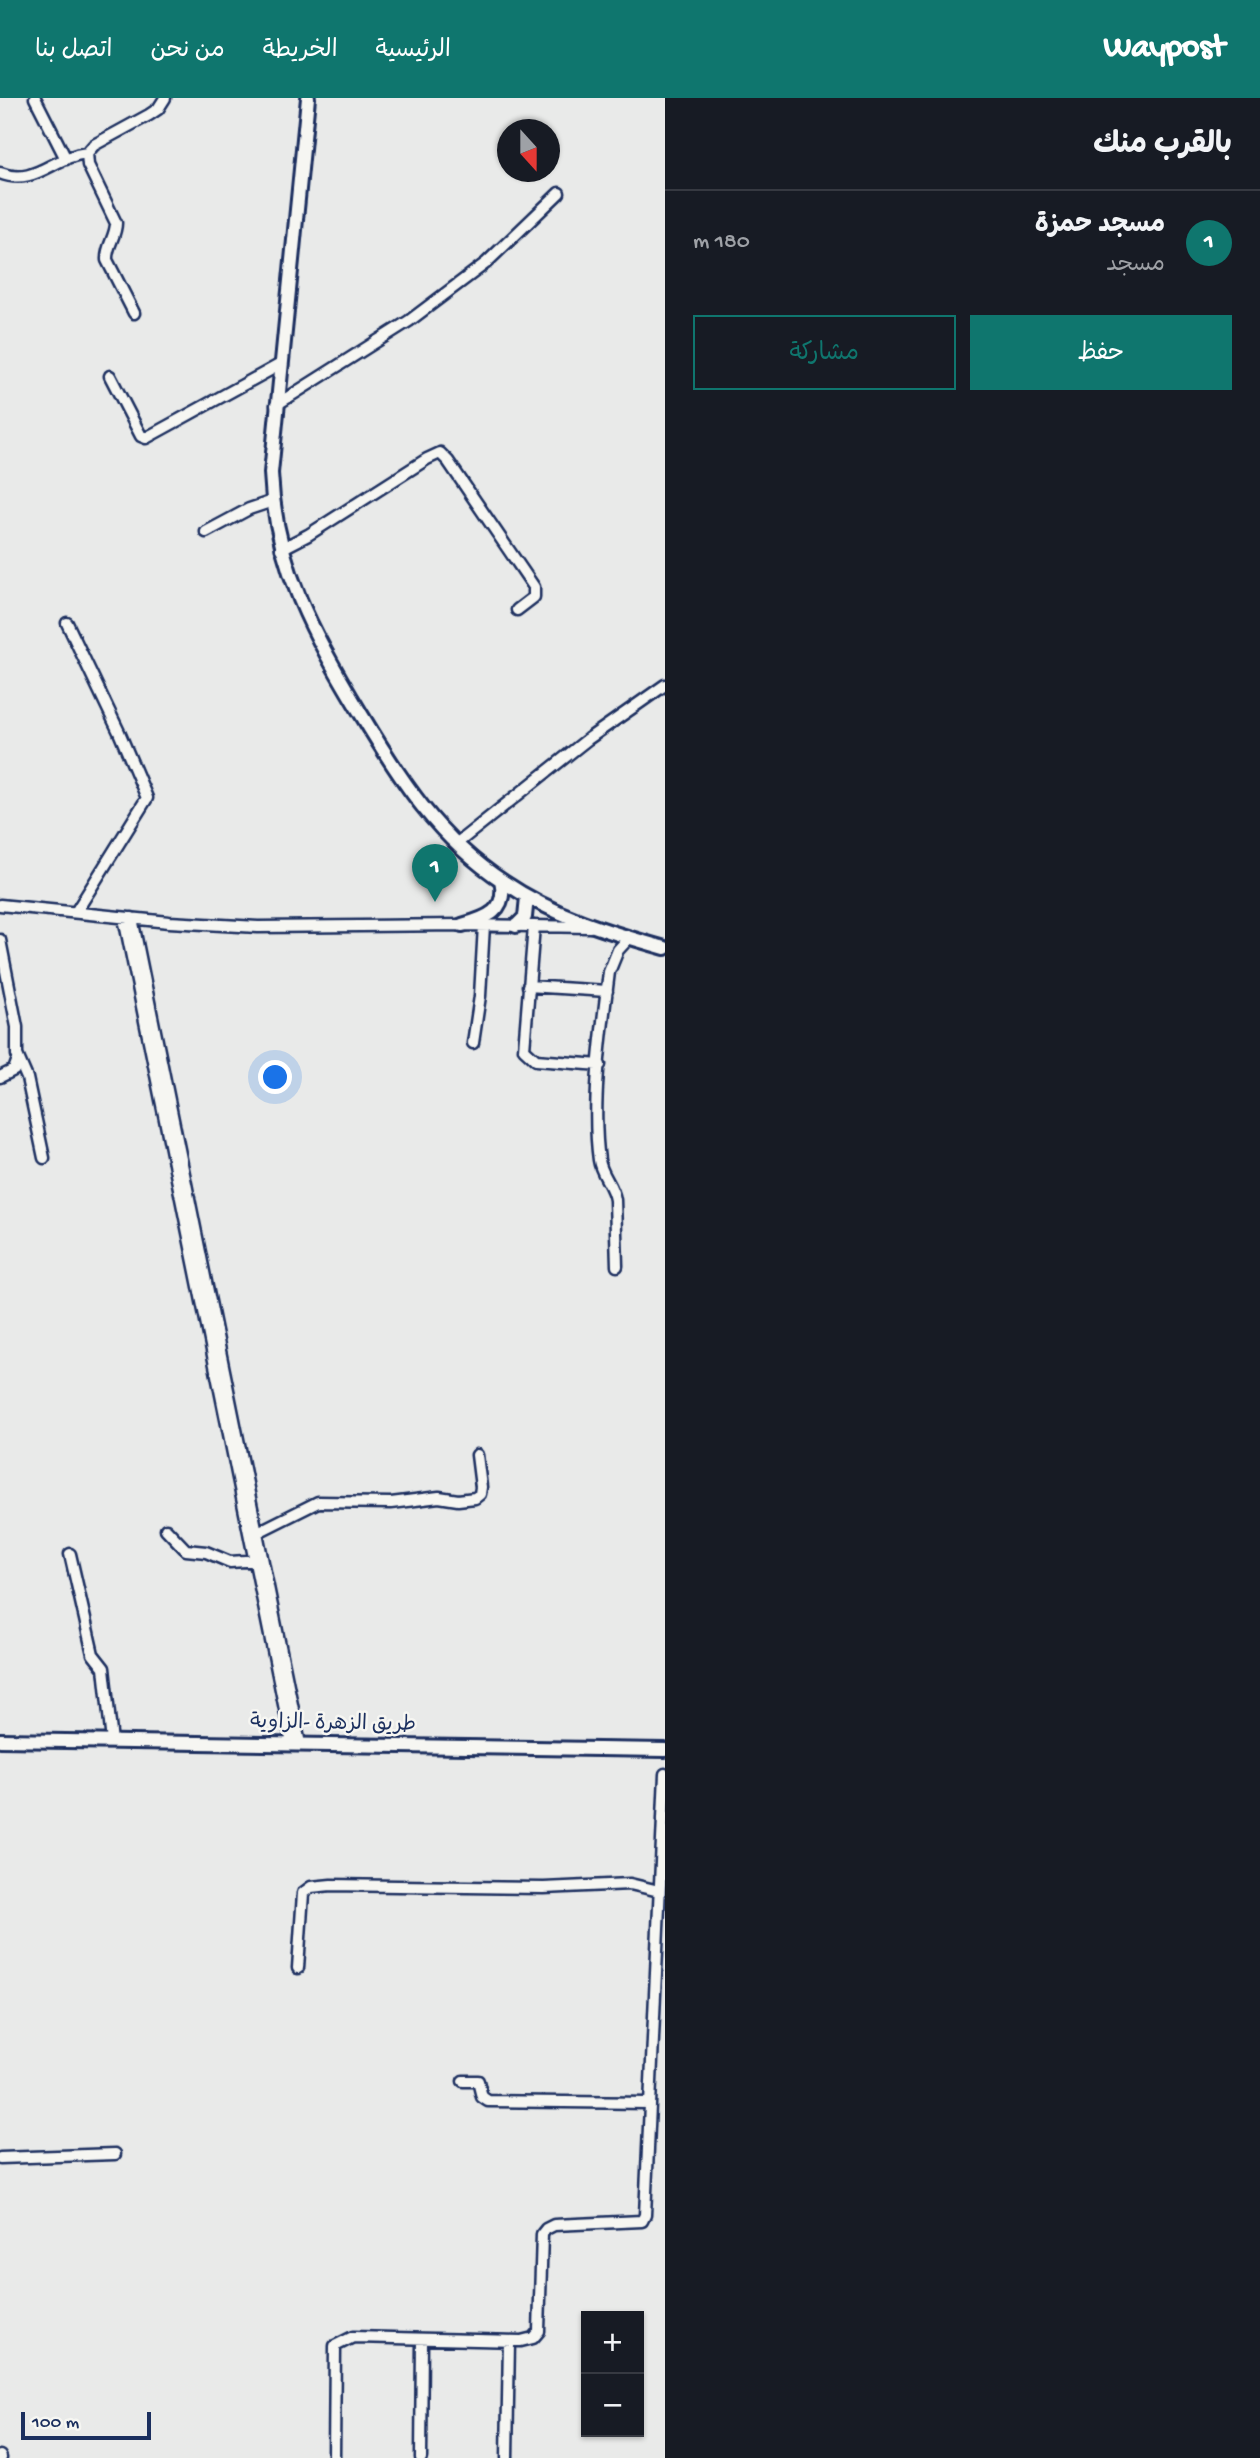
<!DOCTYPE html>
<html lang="ar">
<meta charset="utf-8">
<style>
:root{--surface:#171b24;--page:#20242c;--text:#f1f3f6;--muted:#9ea1a6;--line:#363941;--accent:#0f766e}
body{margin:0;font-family:"Gochi Hand","Playpen Sans Arabic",sans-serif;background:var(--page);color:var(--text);direction:rtl}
.controls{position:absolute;right:21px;bottom:21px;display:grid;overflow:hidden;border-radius:0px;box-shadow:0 2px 5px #0004}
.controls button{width:63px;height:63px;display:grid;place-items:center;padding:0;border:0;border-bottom:2px solid var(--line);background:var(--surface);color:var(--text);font:35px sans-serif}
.compass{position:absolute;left:497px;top:21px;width:63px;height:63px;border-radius:50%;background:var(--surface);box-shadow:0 2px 5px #0004;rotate:159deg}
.scale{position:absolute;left:21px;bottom:18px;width:130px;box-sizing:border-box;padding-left:7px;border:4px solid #1b2f5e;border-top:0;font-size:19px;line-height:24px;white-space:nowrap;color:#1b2f5e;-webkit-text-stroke:5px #f6f6f2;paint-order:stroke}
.you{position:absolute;left:276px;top:980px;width:24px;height:24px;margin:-18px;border:5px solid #fff;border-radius:50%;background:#1a73e8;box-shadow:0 0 0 10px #1a73e833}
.badge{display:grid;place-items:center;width:46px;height:46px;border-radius:50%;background:var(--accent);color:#fff;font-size:23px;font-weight:700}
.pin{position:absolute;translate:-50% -58px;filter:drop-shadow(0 2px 4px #0008)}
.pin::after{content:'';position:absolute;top:37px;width:24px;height:21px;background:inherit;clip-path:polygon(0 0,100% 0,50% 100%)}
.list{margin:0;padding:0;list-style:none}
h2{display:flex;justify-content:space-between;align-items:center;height:91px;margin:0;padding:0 28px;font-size:30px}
h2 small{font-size:23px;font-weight:400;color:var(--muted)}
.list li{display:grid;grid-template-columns:46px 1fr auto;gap:21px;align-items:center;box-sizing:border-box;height:105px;padding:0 28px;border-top:2px solid var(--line)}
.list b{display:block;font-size:26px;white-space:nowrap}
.list p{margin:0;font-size:23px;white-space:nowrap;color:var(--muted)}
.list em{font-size:23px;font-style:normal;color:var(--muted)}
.actions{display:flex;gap:14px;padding:21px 28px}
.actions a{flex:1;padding:16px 0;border:2px solid var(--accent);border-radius:0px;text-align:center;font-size:24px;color:var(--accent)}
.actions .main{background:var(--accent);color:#fff}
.map{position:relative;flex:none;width:665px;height:2360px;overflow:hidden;direction:ltr}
header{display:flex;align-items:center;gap:42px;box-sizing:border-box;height:98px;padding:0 35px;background:var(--accent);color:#fff}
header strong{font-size:33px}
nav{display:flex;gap:38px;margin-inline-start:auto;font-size:24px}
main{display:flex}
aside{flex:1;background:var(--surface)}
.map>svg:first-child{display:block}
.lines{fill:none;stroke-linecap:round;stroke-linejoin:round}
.minor-casing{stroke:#1b2f5e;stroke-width:15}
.major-casing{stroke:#1b2f5e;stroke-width:18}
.minor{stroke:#f6f6f2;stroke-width:10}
.major{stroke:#f6f6f2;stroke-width:12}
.labels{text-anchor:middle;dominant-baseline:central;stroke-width:5;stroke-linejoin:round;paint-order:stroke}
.street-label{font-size:21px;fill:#1b2f5e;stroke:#f6f6f2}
</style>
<header>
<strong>Waypost</strong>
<nav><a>الرئيسية</a><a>الخريطة</a><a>من نحن</a><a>اتصل بنا</a></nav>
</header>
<main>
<aside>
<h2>بالقرب منك<small></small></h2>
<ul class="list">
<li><span class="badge">1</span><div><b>مسجد حمزة</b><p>مسجد</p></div><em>180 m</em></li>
</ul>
<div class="actions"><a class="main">حفظ</a><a>مشاركة</a></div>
</aside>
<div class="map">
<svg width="665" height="2360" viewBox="0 0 665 2360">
<rect width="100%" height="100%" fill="#e9eae9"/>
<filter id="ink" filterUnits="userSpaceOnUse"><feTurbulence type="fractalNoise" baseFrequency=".0143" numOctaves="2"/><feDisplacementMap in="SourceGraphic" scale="14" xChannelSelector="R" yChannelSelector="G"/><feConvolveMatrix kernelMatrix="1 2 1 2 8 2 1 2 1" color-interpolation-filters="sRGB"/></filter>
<g filter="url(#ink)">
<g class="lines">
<defs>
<path id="minor" d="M 35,0 L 66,61
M 0,75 C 35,89 53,58 87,55
M 134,215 L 107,162 C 106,148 116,139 116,125 L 88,67 L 87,55 L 94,47 L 149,17 L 158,11 L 165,0
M 110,278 L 141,338 L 146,340 L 281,266
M 276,307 L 409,223 L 486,165 L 559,95
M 206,434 L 249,411 L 273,403
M 281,451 L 308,437 L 427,361 L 440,355 L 448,363 L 534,489 L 534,499 L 517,512
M 67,525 L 119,634 L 147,700 L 76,814
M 456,746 L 588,641 L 665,587
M 0,807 L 169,824 L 258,829 L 462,827 L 590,829
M 124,820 L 292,1646
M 132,820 L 300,1646
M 534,828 L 524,951 L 536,962 L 600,967
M 0,842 L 17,929 L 17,957 L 27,980 L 44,1060
M 528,888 L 607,893
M 473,945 L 480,898 L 484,827
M 0,979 L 14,972 L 18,961
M 617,1168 L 615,1102 C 613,1087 601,1077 599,1062 C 591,1006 602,931 609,874 L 618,852 L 629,840
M 166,1431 L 186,1452 L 206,1454 L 230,1464 L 260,1462
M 256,1435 L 318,1404 L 391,1405 L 439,1399 L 458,1402 L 475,1400 L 480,1396 L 481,1389 L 477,1357
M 70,1456 L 93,1556 L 104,1570 L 112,1644
M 298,1870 L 303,1795 L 311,1789 L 331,1787 L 544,1790 L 630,1786 L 659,1793
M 463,1983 L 478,1983 L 482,1999 L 488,2003 L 649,2005
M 0,2060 L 115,2056
M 0,2358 L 1,2360
M 334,2360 L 335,2248 L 353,2239 L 521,2243 L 533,2240 L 539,2233 L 542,2136 L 546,2131 L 554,2127 L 642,2123 L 645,2117 L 665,1676
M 421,2360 L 422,2242
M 507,2360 L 509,2243"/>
<path id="major" d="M 308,0 L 271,375 C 275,468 314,538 361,616 C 400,681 438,741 504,784 C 554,818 608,834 665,850
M 462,827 C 487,820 508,813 501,782
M 516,828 L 525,819 L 527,799
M 0,1642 L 665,1652"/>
</defs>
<use href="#minor" class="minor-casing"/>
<use href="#major" class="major-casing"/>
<use href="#minor" class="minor"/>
<use href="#major" class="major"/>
</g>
</g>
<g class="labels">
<g class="street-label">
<text transform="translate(333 1627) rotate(1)">طريق الزهرة -الزاوية</text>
</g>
</g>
</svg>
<div class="controls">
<button>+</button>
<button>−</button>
</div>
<svg class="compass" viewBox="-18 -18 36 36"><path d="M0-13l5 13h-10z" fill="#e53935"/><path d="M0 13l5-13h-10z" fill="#9ea1a6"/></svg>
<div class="scale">100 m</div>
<div class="you"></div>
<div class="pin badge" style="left:435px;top:804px">1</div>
</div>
</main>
